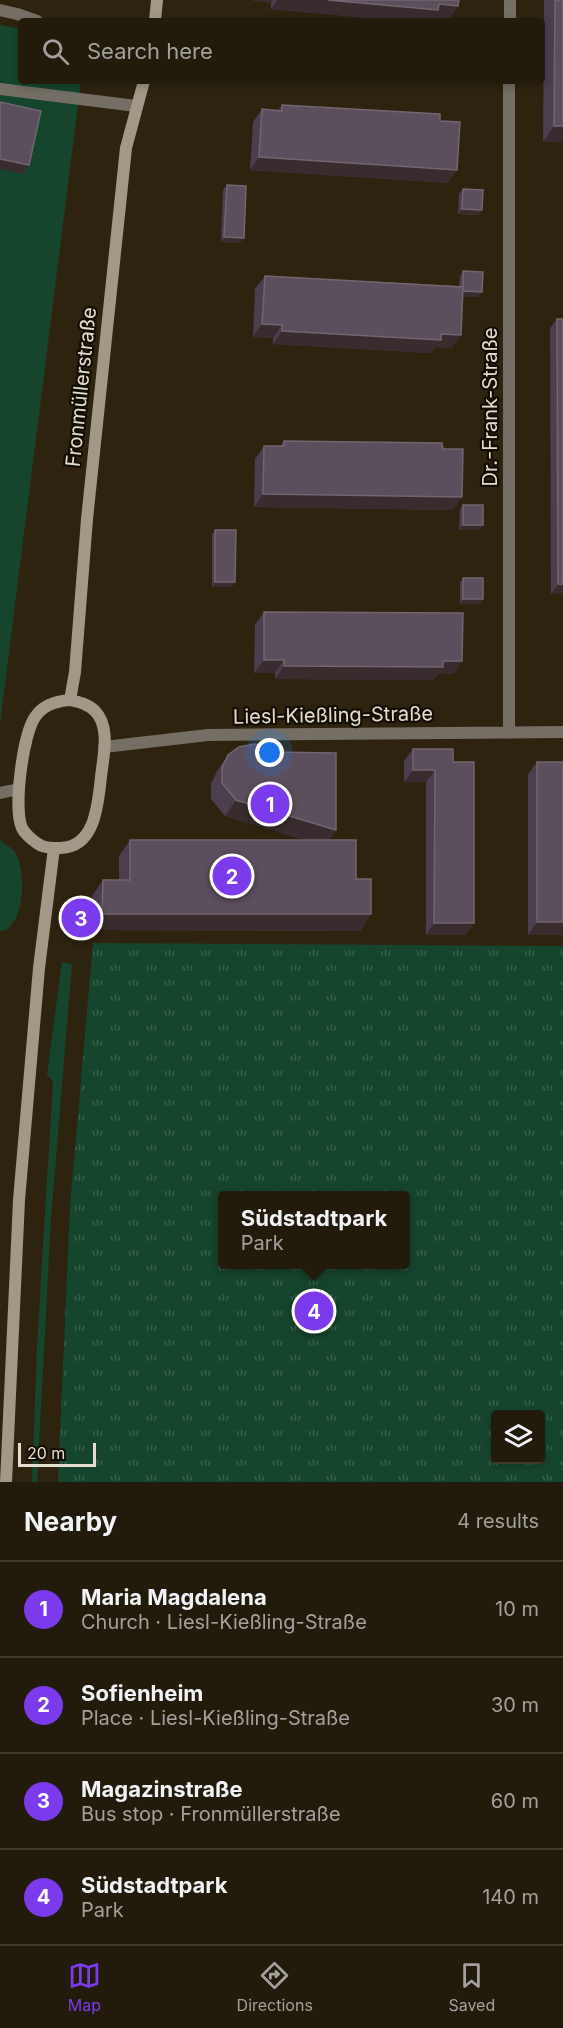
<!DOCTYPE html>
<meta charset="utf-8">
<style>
:root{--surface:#221a0b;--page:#2a2314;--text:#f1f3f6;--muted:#a2a19d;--line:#3f382c;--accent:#7c3aed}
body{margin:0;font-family:Inter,sans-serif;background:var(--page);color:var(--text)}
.controls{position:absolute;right:18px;bottom:18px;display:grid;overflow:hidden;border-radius:6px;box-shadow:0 3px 9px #0003}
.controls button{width:54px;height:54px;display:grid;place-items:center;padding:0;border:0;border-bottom:2px solid var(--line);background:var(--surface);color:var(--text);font:30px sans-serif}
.scale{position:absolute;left:18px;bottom:15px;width:78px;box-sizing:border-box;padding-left:6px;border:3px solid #e4ddd0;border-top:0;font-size:16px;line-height:21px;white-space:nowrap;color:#e4ddd0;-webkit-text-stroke:4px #120d05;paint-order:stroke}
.you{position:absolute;left:270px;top:753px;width:21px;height:21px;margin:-15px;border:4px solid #fff;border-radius:50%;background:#1a73e8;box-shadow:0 0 0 9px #1a73e833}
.badge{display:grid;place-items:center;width:39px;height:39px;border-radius:50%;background:var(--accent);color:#fff;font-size:20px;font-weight:700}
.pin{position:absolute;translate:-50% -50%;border:3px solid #fff;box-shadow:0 2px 6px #0006}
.popup{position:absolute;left:218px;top:1191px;width:192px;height:78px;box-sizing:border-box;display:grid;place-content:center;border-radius:6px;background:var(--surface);filter:drop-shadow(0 2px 4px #0005);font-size:20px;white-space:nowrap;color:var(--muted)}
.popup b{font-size:22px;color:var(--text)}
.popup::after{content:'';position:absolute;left:50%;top:100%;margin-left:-12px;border:12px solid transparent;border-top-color:var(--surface)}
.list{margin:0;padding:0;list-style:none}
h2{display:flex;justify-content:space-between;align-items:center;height:78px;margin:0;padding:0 24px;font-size:26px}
h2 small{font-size:20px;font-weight:400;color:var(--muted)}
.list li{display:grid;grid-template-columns:39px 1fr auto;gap:18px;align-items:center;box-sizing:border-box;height:96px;padding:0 24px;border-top:2px solid var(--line)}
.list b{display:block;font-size:22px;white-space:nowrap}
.list p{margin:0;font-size:20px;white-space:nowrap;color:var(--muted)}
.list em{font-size:20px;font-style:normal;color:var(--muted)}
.icon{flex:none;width:33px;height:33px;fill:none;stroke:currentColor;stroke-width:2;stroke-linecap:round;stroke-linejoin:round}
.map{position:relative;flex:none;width:563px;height:1482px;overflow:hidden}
.search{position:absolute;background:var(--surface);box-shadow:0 3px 9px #0003;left:18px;right:18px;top:18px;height:66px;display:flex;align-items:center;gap:15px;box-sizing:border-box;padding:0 21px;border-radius:6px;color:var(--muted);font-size:22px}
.sheet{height:462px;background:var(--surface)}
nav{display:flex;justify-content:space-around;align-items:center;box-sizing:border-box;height:84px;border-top:2px solid var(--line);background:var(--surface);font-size:16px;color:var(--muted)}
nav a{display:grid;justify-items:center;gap:3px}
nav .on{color:var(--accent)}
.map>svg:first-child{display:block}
.grass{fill:#16452d}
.park{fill:url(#park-tufts);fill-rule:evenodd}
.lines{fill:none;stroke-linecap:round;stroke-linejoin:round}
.service{stroke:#746e64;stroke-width:12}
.minor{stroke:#746e64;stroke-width:12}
.secondary{stroke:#a29888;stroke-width:12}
.wall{fill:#4b3e4f}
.shaded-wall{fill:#392c2f}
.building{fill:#5c4f5d;stroke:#71656f;stroke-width:1.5}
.labels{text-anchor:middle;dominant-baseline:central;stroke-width:4.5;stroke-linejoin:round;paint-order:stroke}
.street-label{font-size:20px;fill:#e4ddd0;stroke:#120d05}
</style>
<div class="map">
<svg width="563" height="1482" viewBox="0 0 563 1482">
<defs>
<pattern id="park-tufts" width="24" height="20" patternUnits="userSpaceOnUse" patternTransform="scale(1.5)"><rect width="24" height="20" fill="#16452d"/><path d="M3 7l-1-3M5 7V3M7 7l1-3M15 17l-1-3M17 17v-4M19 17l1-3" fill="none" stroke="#385f4a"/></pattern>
</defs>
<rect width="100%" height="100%" fill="#2e230f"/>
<path class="grass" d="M 0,25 L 21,29 L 21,81 L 81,81 L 0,724 Z
M 0,840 C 4,844 12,848 15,852 C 27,868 25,930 0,931 Z
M 62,962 L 72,964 L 51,1219 L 37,1482 L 32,1482 L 37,1345 L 53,1081 L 47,1075 Z"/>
<path class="park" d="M 93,943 L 563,946 L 563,1482 L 58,1482 L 70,1207 ZM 222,1196 L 406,1196 L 406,1264 L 222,1264 ZM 496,1414 L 540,1414 L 540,1460 L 496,1460 Z"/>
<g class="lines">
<path class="service" d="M 0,10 L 17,14 L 37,21
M 0,89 L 136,106"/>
<path class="minor" d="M 510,21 L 510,0
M 509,733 L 509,81
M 104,747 L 208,735 L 563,732
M 0,793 L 19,789"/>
<path class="secondary" d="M 155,21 L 157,0
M 70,700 L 75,672 L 87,519 L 126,148 L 144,81
M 70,700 C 79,702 88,704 95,711 C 111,727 103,757 101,777 C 98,802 96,848 60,848 C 55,848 47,848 42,846 C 35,843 25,834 22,828 C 13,808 23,735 35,717 C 43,705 56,701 70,700 Z
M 6,1482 L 19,1200 L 39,968 L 54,848"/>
</g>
<path class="wall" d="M 251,0 L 459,0 L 458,6 L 449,19 L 433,18 L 431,21 L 402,21 L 271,9 L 271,3 Z
M 544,0 L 563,0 L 563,142 L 543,142 Z
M 282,105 L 440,121 L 448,183 L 250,170 L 253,122 L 262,109 L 278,110 Z
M 227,185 L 240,243 L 221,242 L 223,190 Z
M 463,189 L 479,215 L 458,214 L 459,194 Z
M 463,271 L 478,297 L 462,296 L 461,335 L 451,348 L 436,347 L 431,353 L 273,344 L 273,338 L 253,337 L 255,289 L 265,276 L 459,286 L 460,276 Z
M 557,319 L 563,594 L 551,594 L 550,328 Z
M 284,441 L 443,449 L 453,510 L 254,507 L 255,459 L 264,446 L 280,446 Z
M 463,505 L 483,525 L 479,530 L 459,530 L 460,509 Z
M 215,530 L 232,587 L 212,587 L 212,535 Z
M 463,578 L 483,599 L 480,604 L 460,604 L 460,583 Z
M 264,612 L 462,661 L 453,674 L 438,674 L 433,680 L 275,679 L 275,673 L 254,673 L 255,625 Z
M 413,749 L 453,762 L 466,935 L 426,935 L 426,782 L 404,782 L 404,761 Z
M 228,755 L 336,830 L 329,840 L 356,879 L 371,914 L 360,931 L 91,930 L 92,896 L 103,880 L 119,880 L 119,856 L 130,840 L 305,840 L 225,816 L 211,799 L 211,784 L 217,771 Z
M 537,762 L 563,935 L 528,935 L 528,774 Z"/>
<path class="shaded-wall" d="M 251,0 L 273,0 L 271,3 Z
M 277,0 L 328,0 L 439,4 L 458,6 L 449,19 L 433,18 L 431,21 L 402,21 L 271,9 Z
M 554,126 L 563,126 L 563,142 L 543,142 Z
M 259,157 L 457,170 L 448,183 L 250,170 Z
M 0,159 L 29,165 L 23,174 L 0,169 Z
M 462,209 L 482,210 L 479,215 L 458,214 Z
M 224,237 L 244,238 L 240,243 L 221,242 Z
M 462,291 L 482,292 L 478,297 L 459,296 Z
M 262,324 L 282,325 L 273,338 L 253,337 Z
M 282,331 L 441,334 L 461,335 L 451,348 L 436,347 L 431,353 L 273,344 Z
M 263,494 L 462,497 L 453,510 L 254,507 Z
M 463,525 L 483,525 L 479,530 L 459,530 Z
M 215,582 L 235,582 L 232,587 L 212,587 Z
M 558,584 L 563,584 L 563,594 L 551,594 Z
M 463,599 L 483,599 L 480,604 L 460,604 Z
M 264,660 L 284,660 L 275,673 L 254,673 Z
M 443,661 L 462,661 L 453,674 L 438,674 L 433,680 L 275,679 L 284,666 Z
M 413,770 L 435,770 L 426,782 L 404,782 Z
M 236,800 L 336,830 L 325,846 L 225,816 Z
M 102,914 L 371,914 L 360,931 L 91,930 Z
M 537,922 L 563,922 L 563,935 L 528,935 Z
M 434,923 L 474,923 L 466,935 L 426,935 Z"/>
<path class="building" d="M 328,0 L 459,0 L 458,6 L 439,4 L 438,10 Z
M 555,0 L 563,0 L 563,126 L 554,126 Z
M 0,102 L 41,111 L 29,165 L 0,159 Z
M 282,105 L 440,114 L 440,121 L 460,122 L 457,170 L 259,157 L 262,109 L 282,111 Z
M 227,185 L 246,186 L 244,238 L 224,237 Z
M 463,189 L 483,190 L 482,210 L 462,209 Z
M 463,271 L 483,272 L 482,292 L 463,291 Z
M 265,276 L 463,287 L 461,335 L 441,334 L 441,340 L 282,331 L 282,325 L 262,324 Z
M 557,319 L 563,319 L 563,584 L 558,584 Z
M 284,441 L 442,443 L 443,449 L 463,449 L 462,497 L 263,494 L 264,446 L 284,446 Z
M 463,505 L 483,505 L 483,525 L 463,525 Z
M 215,530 L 236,530 L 235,582 L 215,582 Z
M 463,578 L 483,578 L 483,599 L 463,599 Z
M 264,612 L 463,613 L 462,661 L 443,661 L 443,667 L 284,666 L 284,660 L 264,660 Z
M 254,744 L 263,745 L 272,752 L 336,753 L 336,830 L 236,800 L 222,783 L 222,768 L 228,755 L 239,747 Z
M 413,749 L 453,749 L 453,762 L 474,762 L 474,923 L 434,923 L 435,770 L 413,770 Z
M 537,762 L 563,762 L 563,922 L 537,922 Z
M 130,840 L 356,840 L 356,879 L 371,879 L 371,914 L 102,914 L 103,880 L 130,880 Z"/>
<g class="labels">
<g class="street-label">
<text transform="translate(81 387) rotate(-84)">Fronmüllerstraße</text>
<text transform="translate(490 407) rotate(-90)">Dr.-Frank-Straße</text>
<text transform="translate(333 715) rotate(-1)">Liesl-Kießling-Straße</text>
</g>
</g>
</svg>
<div class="controls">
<button><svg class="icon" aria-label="layers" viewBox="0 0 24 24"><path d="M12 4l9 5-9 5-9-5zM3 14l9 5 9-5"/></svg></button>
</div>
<div class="scale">20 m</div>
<div class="you"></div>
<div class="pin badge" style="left:270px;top:804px">1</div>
<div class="pin badge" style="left:232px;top:876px">2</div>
<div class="pin badge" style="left:81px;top:918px">3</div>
<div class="pin badge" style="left:314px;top:1311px">4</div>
<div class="popup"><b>Südstadtpark</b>Park</div>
<div class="search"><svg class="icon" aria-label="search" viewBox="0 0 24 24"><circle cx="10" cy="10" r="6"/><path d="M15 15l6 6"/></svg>Search here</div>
</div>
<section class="sheet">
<h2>Nearby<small>4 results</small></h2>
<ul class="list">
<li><span class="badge">1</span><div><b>Maria Magdalena</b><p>Church · Liesl-Kießling-Straße</p></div><em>10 m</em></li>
<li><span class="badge">2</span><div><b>Sofienheim</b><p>Place · Liesl-Kießling-Straße</p></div><em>30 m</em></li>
<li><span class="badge">3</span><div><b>Magazinstraße</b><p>Bus stop · Fronmüllerstraße</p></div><em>60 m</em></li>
<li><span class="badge">4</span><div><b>Südstadtpark</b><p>Park</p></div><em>140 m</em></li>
</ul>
</section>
<nav>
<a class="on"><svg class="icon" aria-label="map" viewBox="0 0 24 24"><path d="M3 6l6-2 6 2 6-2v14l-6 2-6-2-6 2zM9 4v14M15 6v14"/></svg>Map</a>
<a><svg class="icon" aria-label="directions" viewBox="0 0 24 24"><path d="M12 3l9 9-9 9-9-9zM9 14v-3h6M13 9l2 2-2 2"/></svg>Directions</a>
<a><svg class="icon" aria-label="saved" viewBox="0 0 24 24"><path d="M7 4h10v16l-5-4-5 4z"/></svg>Saved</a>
</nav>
